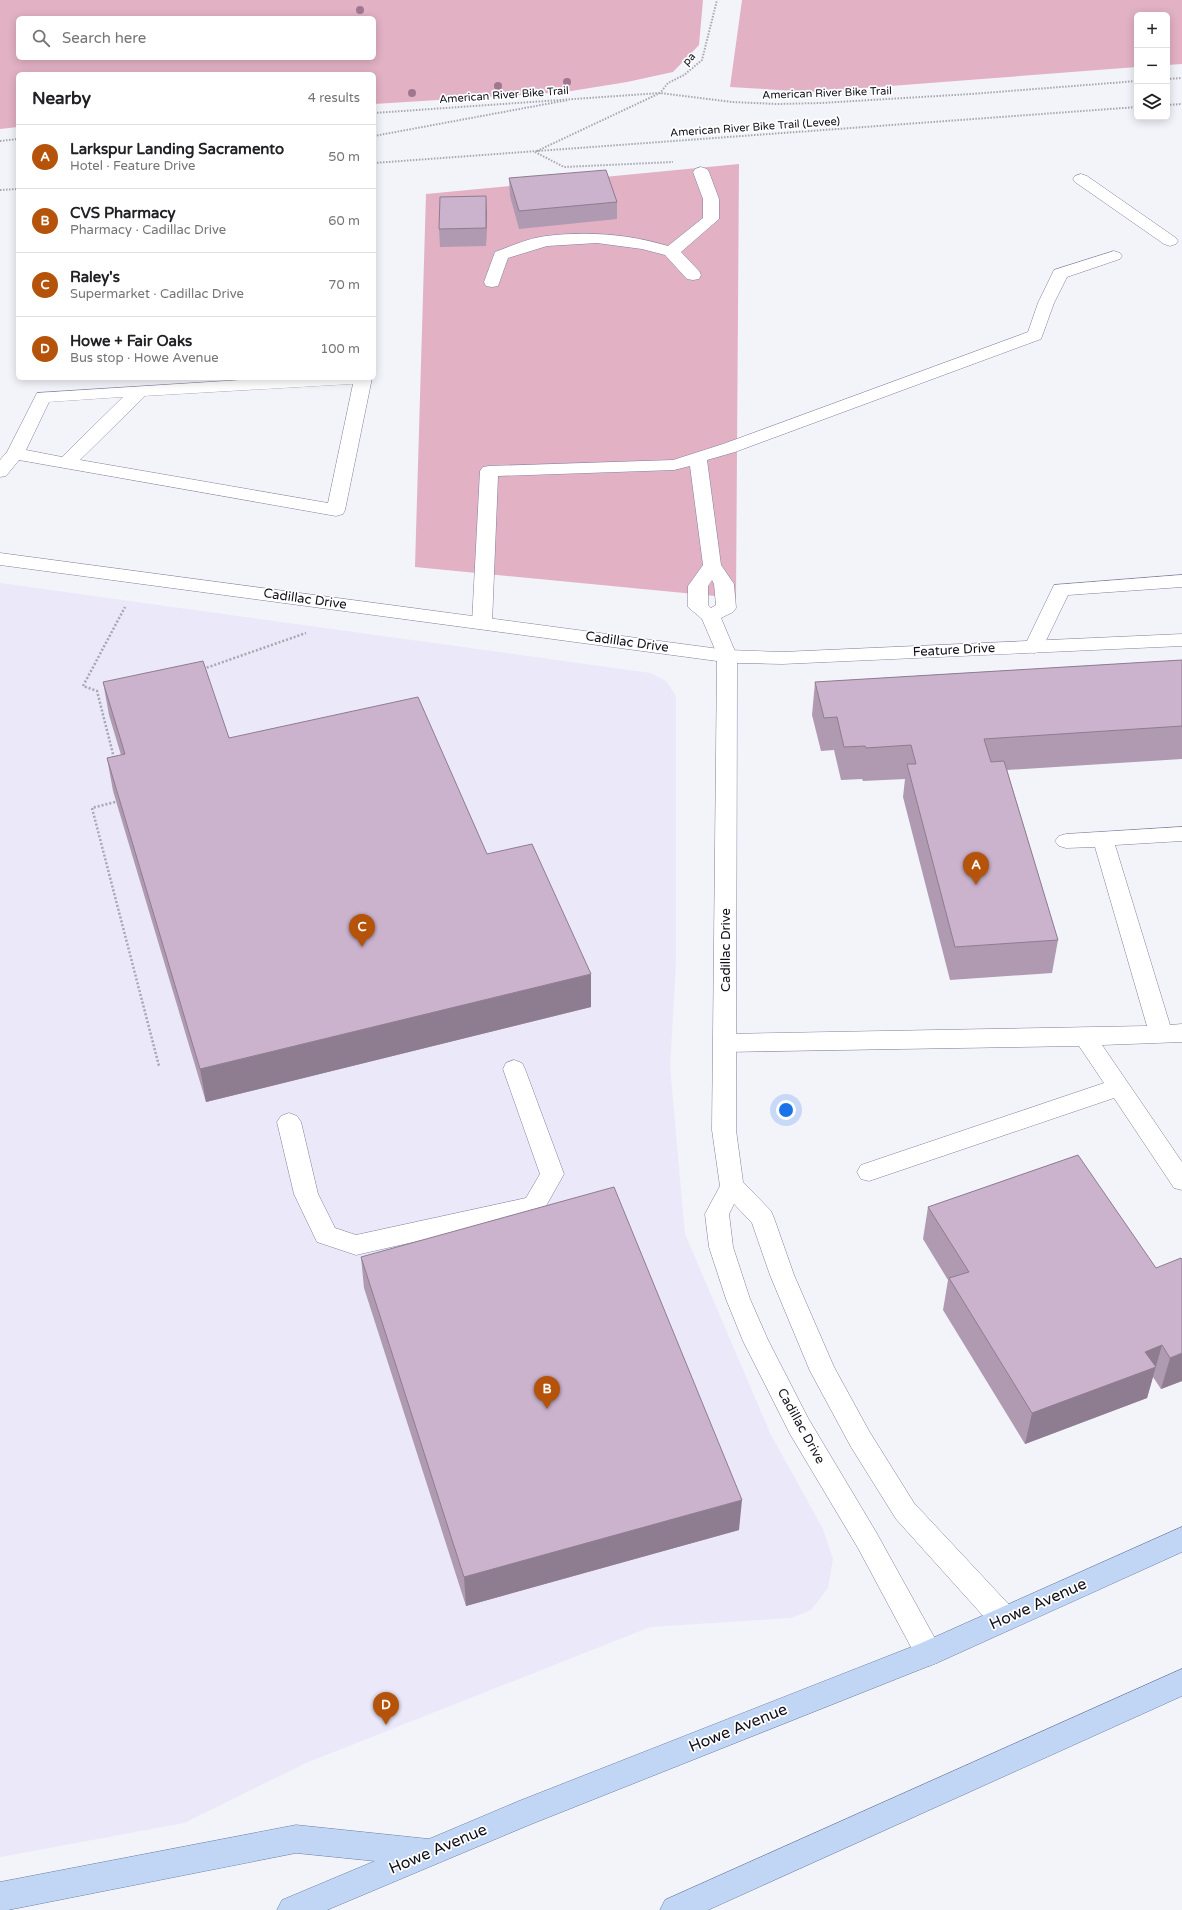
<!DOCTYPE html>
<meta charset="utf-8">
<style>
:root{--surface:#fff;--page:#f2f2f2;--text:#202124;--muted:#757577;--line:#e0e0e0;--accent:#b45309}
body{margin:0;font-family:"Varela Round",sans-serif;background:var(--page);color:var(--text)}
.controls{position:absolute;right:12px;top:12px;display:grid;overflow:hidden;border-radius:6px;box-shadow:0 2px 10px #0003}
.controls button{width:36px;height:36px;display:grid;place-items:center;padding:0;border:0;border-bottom:1px solid var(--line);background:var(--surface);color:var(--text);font:20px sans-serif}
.you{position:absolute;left:786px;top:1110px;width:14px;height:14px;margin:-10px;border:3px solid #fff;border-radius:50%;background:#1a73e8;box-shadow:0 0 0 6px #1a73e833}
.badge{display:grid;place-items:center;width:26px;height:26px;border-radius:50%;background:var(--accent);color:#fff;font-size:13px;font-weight:700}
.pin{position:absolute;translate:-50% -33px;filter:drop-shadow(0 1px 2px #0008)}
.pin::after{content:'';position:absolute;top:21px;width:14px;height:12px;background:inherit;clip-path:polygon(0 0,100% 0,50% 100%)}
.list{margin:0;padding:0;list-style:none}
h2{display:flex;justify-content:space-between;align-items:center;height:52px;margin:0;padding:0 16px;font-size:17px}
h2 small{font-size:13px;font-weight:400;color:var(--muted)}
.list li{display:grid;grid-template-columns:26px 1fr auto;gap:12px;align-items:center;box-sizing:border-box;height:64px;padding:0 16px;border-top:1px solid var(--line)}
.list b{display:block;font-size:15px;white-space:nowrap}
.list p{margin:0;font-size:13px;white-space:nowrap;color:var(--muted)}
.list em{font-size:13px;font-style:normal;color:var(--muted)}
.icon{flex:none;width:22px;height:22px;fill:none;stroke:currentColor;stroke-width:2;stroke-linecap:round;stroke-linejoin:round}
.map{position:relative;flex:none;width:1182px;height:1910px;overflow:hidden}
.search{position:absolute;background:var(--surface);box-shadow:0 2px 10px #0003;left:16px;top:16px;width:360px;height:44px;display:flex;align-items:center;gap:10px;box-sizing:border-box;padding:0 14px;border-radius:6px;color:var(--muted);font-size:15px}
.panel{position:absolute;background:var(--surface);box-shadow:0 2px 10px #0003;left:16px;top:72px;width:360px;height:308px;border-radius:6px}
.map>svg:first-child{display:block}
.built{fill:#eae8f9}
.green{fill:#e2b1c4;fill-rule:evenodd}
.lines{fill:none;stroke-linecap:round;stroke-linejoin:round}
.lane-casing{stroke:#837f9e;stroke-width:1}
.street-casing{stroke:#837f9e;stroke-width:1}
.primary-casing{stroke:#697ea4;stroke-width:1}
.path-far1{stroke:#a7a7af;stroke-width:2;stroke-dasharray:1.5 1.5;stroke-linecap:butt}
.path{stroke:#a7a7af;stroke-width:2.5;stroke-dasharray:2 2;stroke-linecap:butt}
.lane{fill:#fff;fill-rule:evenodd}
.street{fill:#fff;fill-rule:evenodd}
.primary{fill:#c1d5f5;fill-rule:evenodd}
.tree{fill:#a17790}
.wall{fill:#af9ab1}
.shaded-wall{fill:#8e7d90}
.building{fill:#cbb3ce;stroke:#8e7d90}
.labels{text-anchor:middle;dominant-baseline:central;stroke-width:3.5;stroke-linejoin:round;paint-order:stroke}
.far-street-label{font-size:11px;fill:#11101b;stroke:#fff}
.street-label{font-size:13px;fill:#11101b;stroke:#fff}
.near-street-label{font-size:16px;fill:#11101b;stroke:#fff}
</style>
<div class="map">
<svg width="1182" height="1910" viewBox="0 0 1182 1910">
<rect width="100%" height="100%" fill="#f3f3fa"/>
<path class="built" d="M 0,583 L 650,673 L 666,681 L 676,696 L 676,963 L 670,1067 L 685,1234 L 771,1435 L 823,1529 L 833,1559 L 828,1588 L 811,1610 L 791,1618 L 650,1627 L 306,1763 L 184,1823 L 0,1857 Z"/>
<path class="green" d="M 0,0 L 703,0 L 699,45 L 673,72 L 627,82 L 565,92 L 374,104 L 374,74 L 18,74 L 18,127 L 0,129 ZM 18,18 L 374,18 L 374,58 L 18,58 Z
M 742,0 L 1182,0 L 1182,64 L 1167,65 L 1167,15 L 1137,15 L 1137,67 L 812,92 L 730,87 Z
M 739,164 L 736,598 L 415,567 L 426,194 Z"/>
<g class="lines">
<defs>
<path id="lane" d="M 701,167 L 707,169 L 709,172 L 719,199 L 719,219 L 681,252 L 699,271 L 701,275 L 699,279 L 693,280 L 687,279 L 665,255 L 642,249 L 597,243 L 547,246 L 508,258 L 498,286 L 492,287 L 486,286 L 484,282 L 495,252 C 511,246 529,238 546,236 C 587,231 629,234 668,246 L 703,218 L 703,199 L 693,172 L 695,169 Z
M 1081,174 L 1087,176 L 1176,238 L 1178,241 L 1176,244 L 1170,246 L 1164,244 L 1075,182 L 1073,179 L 1075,176 Z
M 1114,251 L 1120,253 L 1122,256 L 1120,259 L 1067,277 L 1054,303 L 1041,339 L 735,452 L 707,460 L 721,565 L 734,584 L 736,608 L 733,612 L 721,618 L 737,656 L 734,661 L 727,662 L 720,661 L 702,619 L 688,607 L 688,586 L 703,565 L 690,466 L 674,470 L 498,476 L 492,623 L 489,627 L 482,629 L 475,627 L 472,623 L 480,471 L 483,467 L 489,466 L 673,460 L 723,444 L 1028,332 L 1038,303 L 1054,270 ZM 712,580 L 714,584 L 716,605 L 711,608 L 708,605 L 708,586 Z
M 273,378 L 372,378 L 345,510 L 343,514 L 336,516 L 19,460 L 6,476 L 0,477 L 0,460 L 7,452 L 37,393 ZM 353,384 L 328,503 L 80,460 L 145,396 ZM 123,397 L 62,457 L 26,450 L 49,402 Z
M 1182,575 L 1182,587 L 1068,595 L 1041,651 L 1034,653 L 1027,651 L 1024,647 L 1054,585 Z
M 1182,827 L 1182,841 L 1115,845 L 1170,1025 L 1182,1024 L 1182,1042 L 1102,1045 L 1182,1162 L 1182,1190 L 1174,1188 L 1114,1098 L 869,1181 L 861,1179 L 857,1172 L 861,1165 L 1104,1083 L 1079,1046 L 725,1052 L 717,1049 L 714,1043 L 717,1037 L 725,1034 L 1147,1026 L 1095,847 L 1066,848 L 1059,846 L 1055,841 L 1059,836 L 1066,834 Z
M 514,1060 L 522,1063 L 525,1069 L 564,1174 L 542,1213 L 356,1255 L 317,1242 L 294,1194 L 277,1122 L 281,1116 L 289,1113 L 297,1116 L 301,1122 L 318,1194 L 335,1228 L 356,1235 L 526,1198 L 540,1174 L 503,1069 L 506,1063 Z"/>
<path id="street" d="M 0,553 L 727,650 L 782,652 L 1182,634 L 1182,646 L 782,664 L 737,663 L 736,1130 L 743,1182 L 771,1211 L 774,1218 L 794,1275 L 834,1367 L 869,1431 L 914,1503 L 1014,1610 L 1018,1619 L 1014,1628 L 1004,1631 L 994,1628 L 896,1519 L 851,1447 L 810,1371 L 770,1275 L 752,1223 L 734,1204 L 729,1214 L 733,1247 L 750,1299 L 768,1340 L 808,1418 L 876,1532 L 943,1653 L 939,1662 L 929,1666 L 919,1662 L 858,1548 L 790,1434 L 743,1341 L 726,1299 L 709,1247 L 705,1214 L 720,1186 L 712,1130 L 717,661 L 0,565 Z"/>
<path id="primary" d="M 1182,1527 L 1182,1552 L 939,1662 L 529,1825 L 327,1910 L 277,1910 L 282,1900 L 375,1861 L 296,1853 L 8,1910 L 0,1910 L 0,1882 L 296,1825 L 429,1839 L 519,1801 L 919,1644 Z
M 1182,1669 L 1182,1696 L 708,1910 L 660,1910 L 665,1900 Z"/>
</defs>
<use href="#lane" class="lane-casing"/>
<use href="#street" class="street-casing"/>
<use href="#primary" class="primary-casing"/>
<path class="path-far1" d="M 1167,79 L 1182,78
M 1167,105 L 1182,104
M 374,113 L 660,93 L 732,102 L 777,104 L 821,103 L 971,94 L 1137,81
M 374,136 L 568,100
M 0,141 L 18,139
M 537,151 L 660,93 L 668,83 L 684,75 L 702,60 L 717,0
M 535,152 L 564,167 L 673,162
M 374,163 L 1137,107
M 0,190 L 18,189"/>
<path class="path" d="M 203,669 L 306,633
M 114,758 L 97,691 L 83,686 L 125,607
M 119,801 L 92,808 L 159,1066"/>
<use href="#lane" class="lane"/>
<use href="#street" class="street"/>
<use href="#primary" class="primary"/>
</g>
<g class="tree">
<circle cx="360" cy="10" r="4"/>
<circle cx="567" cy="82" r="4"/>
<circle cx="498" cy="86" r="4"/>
<circle cx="412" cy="93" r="4"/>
</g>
<path class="wall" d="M 509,178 L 617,202 L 617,219 L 519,229 L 510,196 Z
M 486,196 L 486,246 L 440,247 L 439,229 Z
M 1182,660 L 1182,759 L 1007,770 L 1058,940 L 1052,973 L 950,980 L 903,797 L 905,779 L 863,781 L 862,779 L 841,780 L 834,750 L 821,751 L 812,715 L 815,682 Z
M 103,682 L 229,738 L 487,854 L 591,1007 L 206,1102 L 113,791 L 107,758 L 121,755 L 109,715 Z
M 1078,1155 L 1182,1381 L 1161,1389 L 1153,1377 L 1147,1398 L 1025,1444 L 943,1310 L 948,1280 L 923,1239 L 928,1207 Z
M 361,1257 L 739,1530 L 466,1606 L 364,1288 Z"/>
<path class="shaded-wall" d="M 486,196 L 487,214 L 486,246 Z
M 591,974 L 591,1007 L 206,1102 L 200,1069 Z
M 1162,1345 L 1147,1398 L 1025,1444 L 1032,1413 L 1145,1352 Z
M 1182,1353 L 1182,1381 L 1161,1389 L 1170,1358 Z
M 742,1500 L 739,1530 L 466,1606 L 464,1577 Z"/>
<path class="building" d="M 606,170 L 617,202 L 519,211 L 509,178 Z
M 486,196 L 486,228 L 439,229 L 440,197 Z
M 1182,660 L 1182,726 L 984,739 L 991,762 L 1004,761 L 1058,940 L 955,947 L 907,764 L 916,764 L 911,745 L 866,748 L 865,746 L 844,747 L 837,717 L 824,718 L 815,682 Z
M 203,661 L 229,738 L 418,697 L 487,854 L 532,844 L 591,974 L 200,1069 L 107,758 L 125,754 L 103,682 Z
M 1078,1155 L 1156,1268 L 1181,1258 L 1182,1260 L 1182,1353 L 1170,1358 L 1162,1345 L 1145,1352 L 1156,1367 L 1032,1413 L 949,1278 L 969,1272 L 928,1207 Z
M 614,1187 L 742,1500 L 464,1577 L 361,1257 Z"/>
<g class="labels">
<g class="far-street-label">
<text transform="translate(689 59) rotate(-46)">pa</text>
<text transform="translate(827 93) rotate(-2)">American River Bike Trail</text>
<text transform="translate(504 95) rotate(-4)">American River Bike Trail</text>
<text transform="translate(755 127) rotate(-4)">American River Bike Trail (Levee)</text>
</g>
<g class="street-label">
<text transform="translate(305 599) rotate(8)">Cadillac Drive</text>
<text transform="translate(627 642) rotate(8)">Cadillac Drive</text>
<text transform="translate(954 650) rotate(-3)">Feature Drive</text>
<text transform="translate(726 950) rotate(-90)">Cadillac Drive</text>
<text transform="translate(801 1426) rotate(61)">Cadillac Drive</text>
</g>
<g class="near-street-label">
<text transform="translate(1038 1604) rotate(-24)">Howe Avenue</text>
<text transform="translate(738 1728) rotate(-22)">Howe Avenue</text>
<text transform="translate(438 1849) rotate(-23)">Howe Avenue</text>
</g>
</g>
</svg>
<div class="controls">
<button>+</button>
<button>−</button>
<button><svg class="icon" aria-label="layers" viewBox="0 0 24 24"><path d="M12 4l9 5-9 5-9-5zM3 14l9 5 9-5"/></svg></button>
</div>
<div class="you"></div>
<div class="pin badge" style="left:976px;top:885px">A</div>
<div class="pin badge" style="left:547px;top:1409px">B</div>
<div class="pin badge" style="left:362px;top:947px">C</div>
<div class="pin badge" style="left:386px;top:1725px">D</div>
<div class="search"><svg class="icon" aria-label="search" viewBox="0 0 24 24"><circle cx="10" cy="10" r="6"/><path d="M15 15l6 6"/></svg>Search here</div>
<section class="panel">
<h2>Nearby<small>4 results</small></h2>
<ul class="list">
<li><span class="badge">A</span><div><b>Larkspur Landing Sacramento</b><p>Hotel · Feature Drive</p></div><em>50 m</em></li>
<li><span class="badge">B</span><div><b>CVS Pharmacy</b><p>Pharmacy · Cadillac Drive</p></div><em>60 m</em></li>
<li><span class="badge">C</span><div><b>Raley's</b><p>Supermarket · Cadillac Drive</p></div><em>70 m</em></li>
<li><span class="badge">D</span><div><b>Howe + Fair Oaks</b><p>Bus stop · Howe Avenue</p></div><em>100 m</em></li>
</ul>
</section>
</div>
